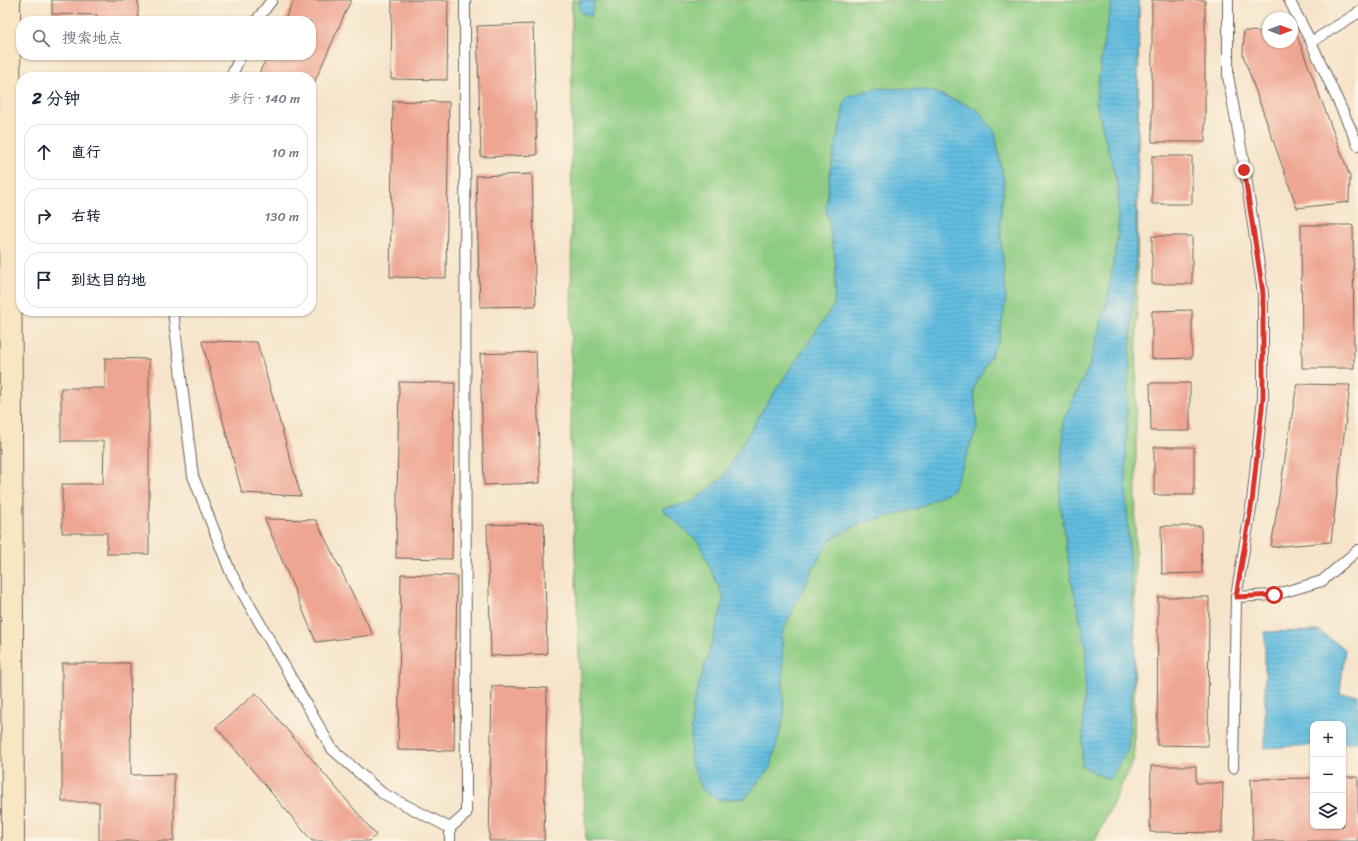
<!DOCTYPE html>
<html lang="zh">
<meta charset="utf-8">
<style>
:root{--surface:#fff;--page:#f6f6f7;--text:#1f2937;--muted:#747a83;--line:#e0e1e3}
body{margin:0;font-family:Sriracha,"LXGW WenKai TC",sans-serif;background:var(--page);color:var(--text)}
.controls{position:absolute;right:12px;bottom:12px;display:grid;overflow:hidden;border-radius:8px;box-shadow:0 1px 3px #0004}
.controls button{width:36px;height:36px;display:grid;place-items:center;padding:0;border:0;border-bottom:1px solid var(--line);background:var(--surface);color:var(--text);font:20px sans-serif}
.compass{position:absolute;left:1262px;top:12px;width:36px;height:36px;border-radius:50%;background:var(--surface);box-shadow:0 1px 3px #0004;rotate:90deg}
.stop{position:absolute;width:12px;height:12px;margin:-9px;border:3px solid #d93025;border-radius:50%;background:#fff}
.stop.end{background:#d93025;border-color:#fff;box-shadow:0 1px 4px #0008}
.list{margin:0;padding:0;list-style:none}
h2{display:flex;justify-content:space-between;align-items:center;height:52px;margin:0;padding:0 16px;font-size:17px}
h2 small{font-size:13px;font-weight:400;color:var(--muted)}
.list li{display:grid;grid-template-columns:26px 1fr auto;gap:12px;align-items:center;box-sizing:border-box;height:56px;margin:0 8px 8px;padding:0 8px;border:1px solid var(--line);border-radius:16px}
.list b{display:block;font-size:15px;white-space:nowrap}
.list em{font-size:13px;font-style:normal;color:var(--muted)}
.icon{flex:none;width:22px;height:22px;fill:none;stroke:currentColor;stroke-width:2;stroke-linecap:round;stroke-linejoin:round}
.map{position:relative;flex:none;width:1358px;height:841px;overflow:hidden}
.search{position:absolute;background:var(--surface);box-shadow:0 1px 3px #0004;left:16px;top:16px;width:300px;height:44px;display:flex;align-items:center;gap:10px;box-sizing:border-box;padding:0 14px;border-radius:16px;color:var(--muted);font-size:15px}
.panel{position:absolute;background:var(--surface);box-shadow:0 1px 3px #0004;left:16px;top:72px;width:300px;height:244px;border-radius:16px}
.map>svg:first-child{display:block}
.grass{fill:#8ecc83;stroke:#557450}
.water{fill:url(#water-rules);stroke:#3f6c7e}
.building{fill:#eea592}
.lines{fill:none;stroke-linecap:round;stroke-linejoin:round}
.lane-casing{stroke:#686259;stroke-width:12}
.secondary-casing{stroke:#686259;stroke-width:24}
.lane{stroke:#fff;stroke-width:10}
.secondary{stroke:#f9e7c3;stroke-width:22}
.route{stroke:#d93025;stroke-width:5}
</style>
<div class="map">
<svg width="1358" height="841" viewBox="0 0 1358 841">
<defs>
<pattern id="water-rules" width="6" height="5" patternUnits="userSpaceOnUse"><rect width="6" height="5" fill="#62bde0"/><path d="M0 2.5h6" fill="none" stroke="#54a2c0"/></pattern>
</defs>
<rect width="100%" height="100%" fill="#fcf5e5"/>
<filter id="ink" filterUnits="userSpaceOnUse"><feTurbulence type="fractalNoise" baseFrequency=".025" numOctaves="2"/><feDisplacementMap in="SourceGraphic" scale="8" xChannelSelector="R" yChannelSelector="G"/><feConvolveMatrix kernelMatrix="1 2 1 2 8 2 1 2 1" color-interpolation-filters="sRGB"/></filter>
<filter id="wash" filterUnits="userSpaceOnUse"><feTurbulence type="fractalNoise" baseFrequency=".012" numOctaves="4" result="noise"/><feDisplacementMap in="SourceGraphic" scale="16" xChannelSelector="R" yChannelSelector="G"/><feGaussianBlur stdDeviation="0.9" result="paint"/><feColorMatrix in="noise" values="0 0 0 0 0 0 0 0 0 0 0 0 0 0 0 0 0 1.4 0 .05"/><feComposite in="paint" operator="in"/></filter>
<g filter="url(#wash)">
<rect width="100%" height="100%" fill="#f6e4ca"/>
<path class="grass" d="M 572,0 L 1139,0 L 1134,759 L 1095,841 L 586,841 L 571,448 Z"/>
<path class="water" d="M 579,0 L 595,0 L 591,17 L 580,12 Z
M 1112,0 L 1139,0 L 1136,255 L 1127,402 L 1126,495 L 1135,646 L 1128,749 L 1109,780 L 1082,766 L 1086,647 L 1071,578 L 1060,501 L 1063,421 L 1090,364 L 1107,300 L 1118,235 L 1118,187 L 1096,102 L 1103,45 Z
M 878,88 L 929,90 L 977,109 L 995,132 L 1004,181 L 1000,223 L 1006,299 L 999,340 L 974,388 L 977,428 L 953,490 L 916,509 L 860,524 L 831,539 L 812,570 L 782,633 L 784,716 L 770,768 L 745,798 L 718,800 L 702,789 L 690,760 L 693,705 L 712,642 L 724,599 L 699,543 L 662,509 L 694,501 L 723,477 L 763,409 L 834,305 L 836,265 L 826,206 L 830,171 L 846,97 Z
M 1319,631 L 1345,649 L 1340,694 L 1358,695 L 1358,742 L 1343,743 L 1343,724 L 1313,724 L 1313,745 L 1265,748 L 1265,632 Z"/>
<g id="blocks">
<path class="building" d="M 52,0 L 138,0 L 138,21 L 97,21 L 97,15 L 52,14 Z
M 294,0 L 351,0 L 311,90 L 311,77 L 257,77 L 268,55 L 311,55 L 311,21 L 284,21 Z
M 392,0 L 448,0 L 447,80 L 391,79 Z
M 1152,0 L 1205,0 L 1205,142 L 1152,142 Z
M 533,24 L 537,155 L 481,157 L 477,26 Z
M 1244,31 L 1268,32 L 1268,42 L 1292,42 L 1292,32 L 1296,33 L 1350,176 L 1349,202 L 1297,208 L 1243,55 Z
M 393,101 L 449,102 L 446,278 L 390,277 Z
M 1152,156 L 1192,156 L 1192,204 L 1152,204 Z
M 532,174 L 536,306 L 480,307 L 476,176 Z
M 1301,225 L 1353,225 L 1354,368 L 1302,368 Z
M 1152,236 L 1192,236 L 1192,284 L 1152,284 Z
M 1192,310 L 1192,358 L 1152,359 L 1152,311 Z
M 202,341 L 257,342 L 301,496 L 242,493 Z
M 536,352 L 540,483 L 484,485 L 480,354 Z
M 105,358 L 149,359 L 149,554 L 107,554 L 107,533 L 62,533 L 62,484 L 103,484 L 104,441 L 61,441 L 61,388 L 105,388 Z
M 399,382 L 455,383 L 452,559 L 396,558 Z
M 1150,383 L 1190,383 L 1190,431 L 1151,431 Z
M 1297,384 L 1350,385 L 1331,542 L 1271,547 Z
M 1154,447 L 1194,447 L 1194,495 L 1154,495 Z
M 265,519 L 316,520 L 373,635 L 316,642 Z
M 544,523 L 547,654 L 491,656 L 487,525 Z
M 1161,526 L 1201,526 L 1202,573 L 1162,574 Z
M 401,574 L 457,576 L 454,751 L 398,750 Z
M 1158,597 L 1209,597 L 1208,746 L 1157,745 Z
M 62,663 L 130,663 L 131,775 L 174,774 L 174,841 L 99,841 L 99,802 L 62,802 Z
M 492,686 L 547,688 L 544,841 L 489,841 Z
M 256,693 L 376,835 L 369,841 L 312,841 L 216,727 Z
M 1151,766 L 1196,766 L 1196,783 L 1223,783 L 1222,833 L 1150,832 Z
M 1343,777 L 1358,777 L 1358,841 L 1253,841 L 1251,779 L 1313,778 L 1313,826 L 1343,826 Z"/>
</g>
</g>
<g filter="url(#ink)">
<use href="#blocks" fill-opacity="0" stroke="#686259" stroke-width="1"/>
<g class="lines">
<defs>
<path id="lane" d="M 1228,0 L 1228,76 L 1245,170 L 1263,293 L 1263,398 L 1252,502 L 1236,597 L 1233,768
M 1289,0 L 1311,42 L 1358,145
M 256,21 L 272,0
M 1311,42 L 1358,13 L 1358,12
M 231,77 L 241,55
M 173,311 L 193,476 L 230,571 L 332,749 L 382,793 L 450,828 L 450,841
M 1236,597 L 1274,595 L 1322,581 L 1358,550
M 450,828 L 466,814 L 465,0"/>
<path id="secondary" d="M 9,0 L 13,841"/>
</defs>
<use href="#lane" class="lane-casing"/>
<use href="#secondary" class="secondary-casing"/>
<use href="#lane" class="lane"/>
<use href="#secondary" class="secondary"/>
</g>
</g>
<g class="lines" filter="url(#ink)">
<path class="route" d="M 1244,170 L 1263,293 L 1263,398 L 1252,502 L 1236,597 L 1274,595"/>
</g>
</svg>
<div class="controls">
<button>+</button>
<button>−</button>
<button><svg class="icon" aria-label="layers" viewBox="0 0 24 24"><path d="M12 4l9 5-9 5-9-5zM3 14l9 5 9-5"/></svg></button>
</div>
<svg class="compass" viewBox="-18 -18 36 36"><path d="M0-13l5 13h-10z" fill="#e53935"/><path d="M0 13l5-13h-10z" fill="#747a83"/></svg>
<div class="stop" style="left:1274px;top:595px"></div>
<div class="stop end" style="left:1244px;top:170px"></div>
<div class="search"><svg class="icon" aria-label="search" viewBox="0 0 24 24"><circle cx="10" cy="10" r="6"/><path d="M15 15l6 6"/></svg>搜索地点</div>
<section class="panel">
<h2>2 分钟<small>步行 · 140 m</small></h2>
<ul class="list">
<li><svg class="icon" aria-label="ahead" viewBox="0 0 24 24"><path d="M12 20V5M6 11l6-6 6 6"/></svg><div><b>直行</b></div><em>10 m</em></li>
<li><svg class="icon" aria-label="right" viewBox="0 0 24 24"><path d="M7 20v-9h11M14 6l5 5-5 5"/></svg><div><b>右转</b></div><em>130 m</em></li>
<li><svg class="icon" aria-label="arrive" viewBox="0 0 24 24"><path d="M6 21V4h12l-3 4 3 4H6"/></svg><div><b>到达目的地</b></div></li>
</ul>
</section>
</div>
